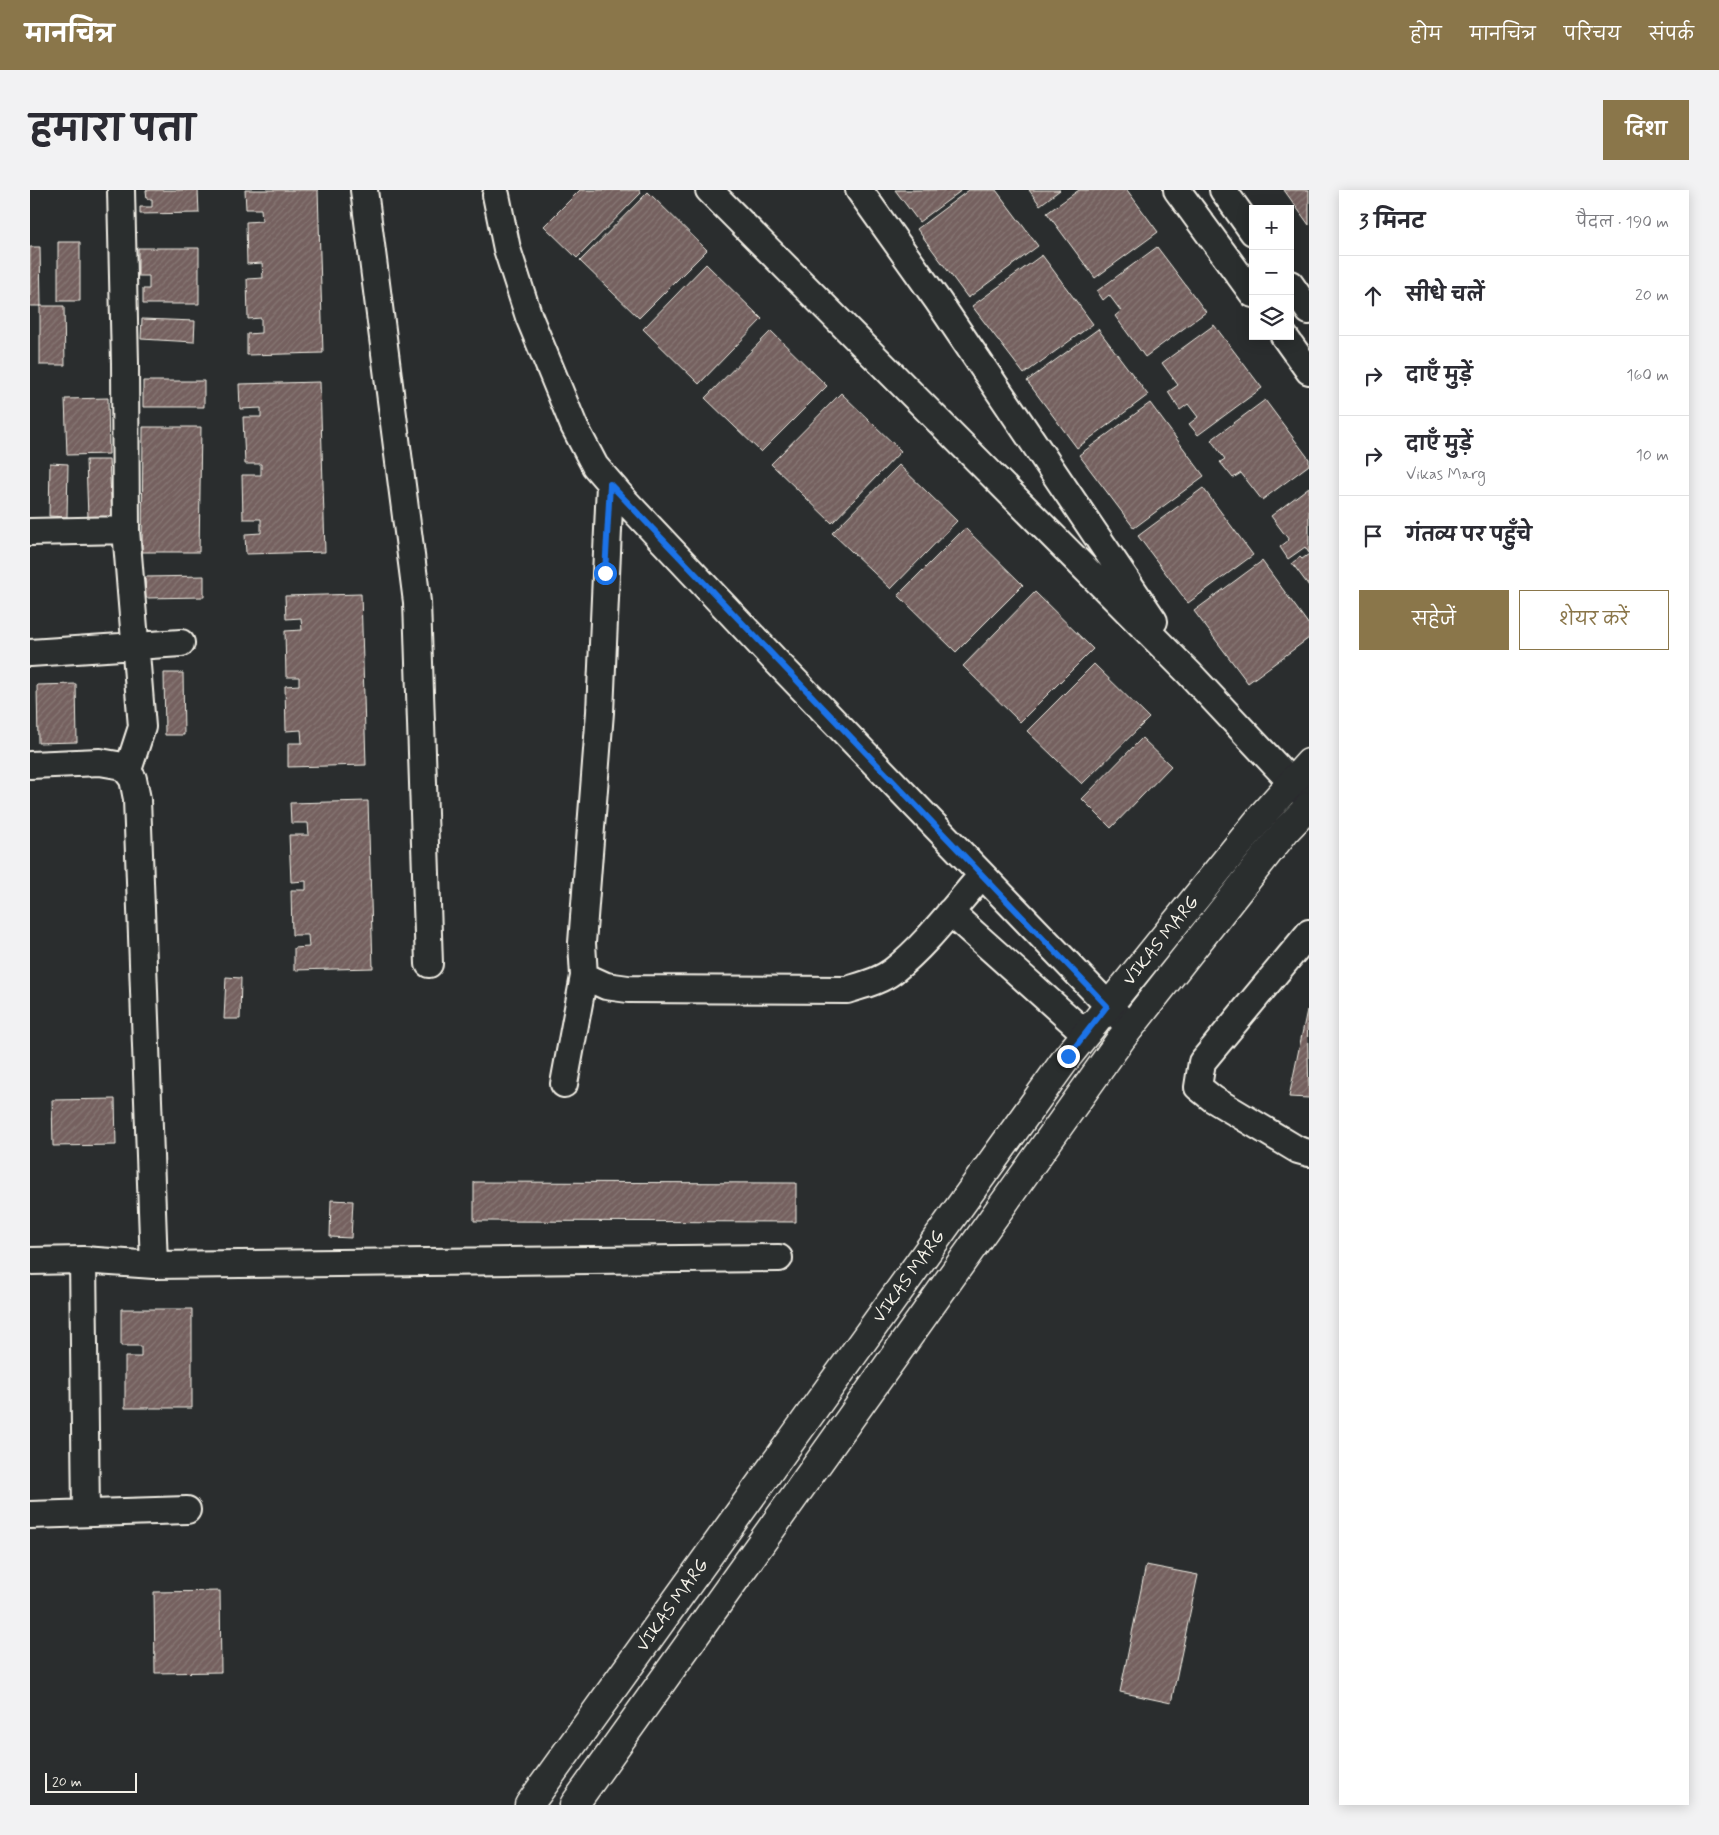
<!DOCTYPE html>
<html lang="hi">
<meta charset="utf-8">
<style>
:root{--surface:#fff;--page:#f2f2f3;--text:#2b2b33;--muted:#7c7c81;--line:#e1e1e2;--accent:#8a764a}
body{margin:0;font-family:Mynerve,"Playpen Sans Deva",sans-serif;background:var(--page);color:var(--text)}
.controls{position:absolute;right:15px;top:15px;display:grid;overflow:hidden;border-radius:0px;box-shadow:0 2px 12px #0003}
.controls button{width:45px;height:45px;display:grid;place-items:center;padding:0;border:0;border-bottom:1px solid var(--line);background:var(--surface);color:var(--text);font:25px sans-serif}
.scale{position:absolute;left:15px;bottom:12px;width:92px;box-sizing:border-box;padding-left:5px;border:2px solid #f4f1e8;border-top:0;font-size:14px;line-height:18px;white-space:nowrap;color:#f4f1e8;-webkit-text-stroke:4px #2a2d2e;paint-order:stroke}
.stop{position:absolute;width:15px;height:15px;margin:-11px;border:4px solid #1a73e8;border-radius:50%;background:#fff}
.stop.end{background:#1a73e8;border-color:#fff;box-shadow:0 1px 5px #0008}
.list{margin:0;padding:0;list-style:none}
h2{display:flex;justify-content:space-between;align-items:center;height:65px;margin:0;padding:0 20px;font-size:21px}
h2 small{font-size:16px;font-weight:400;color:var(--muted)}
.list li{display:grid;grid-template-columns:32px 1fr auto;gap:15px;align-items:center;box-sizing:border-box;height:80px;padding:0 20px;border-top:1px solid var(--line)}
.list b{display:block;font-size:19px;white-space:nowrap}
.list p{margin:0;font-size:16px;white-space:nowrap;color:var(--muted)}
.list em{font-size:16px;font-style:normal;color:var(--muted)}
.actions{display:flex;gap:10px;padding:15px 20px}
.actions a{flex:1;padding:11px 0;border:1px solid var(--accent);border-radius:0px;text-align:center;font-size:18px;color:var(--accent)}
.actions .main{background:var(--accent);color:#fff}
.icon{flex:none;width:28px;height:28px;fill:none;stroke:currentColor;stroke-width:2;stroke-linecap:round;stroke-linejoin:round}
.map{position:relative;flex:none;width:1279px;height:1615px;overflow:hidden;border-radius:0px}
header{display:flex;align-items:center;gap:30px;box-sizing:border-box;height:70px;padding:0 25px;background:var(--accent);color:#fff}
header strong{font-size:24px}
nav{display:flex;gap:28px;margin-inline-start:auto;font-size:18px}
.intro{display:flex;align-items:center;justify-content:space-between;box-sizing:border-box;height:120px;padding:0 30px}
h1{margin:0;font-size:35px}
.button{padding:12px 22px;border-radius:0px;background:var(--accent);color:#fff;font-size:18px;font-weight:700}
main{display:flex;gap:30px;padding:0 30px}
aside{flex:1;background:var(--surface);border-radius:0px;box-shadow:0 2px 12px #0003}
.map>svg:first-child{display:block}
.building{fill:url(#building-hatch);stroke:#f4f1e8}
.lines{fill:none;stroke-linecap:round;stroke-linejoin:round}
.street-casing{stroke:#f4f1e8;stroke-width:30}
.secondary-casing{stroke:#f4f1e8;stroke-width:31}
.street{stroke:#2a2d2e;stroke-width:26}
.secondary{stroke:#2a2d2e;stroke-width:28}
.route{stroke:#1a73e8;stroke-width:6}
.labels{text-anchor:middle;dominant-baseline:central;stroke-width:4;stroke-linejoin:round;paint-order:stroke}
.street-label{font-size:18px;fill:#f4f1e8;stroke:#2a2d2e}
</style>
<header>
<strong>मानचित्र</strong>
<nav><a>होम</a><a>मानचित्र</a><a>परिचय</a><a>संपर्क</a></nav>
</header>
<div class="intro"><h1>हमारा पता</h1><a class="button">दिशा</a></div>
<main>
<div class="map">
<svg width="1279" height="1615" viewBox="0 0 1279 1615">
<defs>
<pattern id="building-hatch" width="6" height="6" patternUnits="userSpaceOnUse" patternTransform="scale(1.25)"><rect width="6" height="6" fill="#74615e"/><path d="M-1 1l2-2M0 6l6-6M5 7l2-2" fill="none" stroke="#887875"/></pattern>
</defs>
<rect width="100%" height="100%" fill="#2a2d2e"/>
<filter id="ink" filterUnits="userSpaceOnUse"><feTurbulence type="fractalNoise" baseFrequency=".02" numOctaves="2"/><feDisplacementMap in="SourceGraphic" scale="10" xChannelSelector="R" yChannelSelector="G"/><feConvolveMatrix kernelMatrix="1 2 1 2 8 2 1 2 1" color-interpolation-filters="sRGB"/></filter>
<g filter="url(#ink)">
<path class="building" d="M 116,0 L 168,0 L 169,23 L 110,24 L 110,17 L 122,17 L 122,9 L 117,9 Z
M 215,0 L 288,0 L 293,163 L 217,165 L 217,144 L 231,143 L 231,128 L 218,129 L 217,89 L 233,88 L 232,73 L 217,74 L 216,32 L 232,31 L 231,19 L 216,19 Z
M 550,0 L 609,0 L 611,3 L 547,68 L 514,36 Z
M 865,0 L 932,0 L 889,32 Z
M 939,0 L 966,0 L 1008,56 L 938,108 L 887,39 Z
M 999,0 L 1030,0 L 1010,15 Z
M 1049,0 L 1097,0 L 1128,42 L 1065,88 L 1017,23 Z
M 1254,0 L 1279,0 L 1279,35 Z
M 618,2 L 677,60 L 609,128 L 550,71 Z
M 28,52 L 50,52 L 50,111 L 28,111 Z
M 0,57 L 10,57 L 11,116 L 0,116 Z
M 1127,57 L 1176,122 L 1115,167 L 1085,126 L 1091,121 L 1079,105 L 1073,110 L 1067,101 Z
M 108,58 L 169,58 L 169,114 L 113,114 L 113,99 L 119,99 L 119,86 L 108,86 Z
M 1012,65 L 1063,134 L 994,184 L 942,116 Z
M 676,74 L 732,129 L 669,194 L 613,139 Z
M 10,116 L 34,116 L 35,175 L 10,175 Z
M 112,129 L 165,131 L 164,152 L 111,149 Z
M 1184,135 L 1232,198 L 1168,245 L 1159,234 L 1168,227 L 1158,214 L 1150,220 L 1138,202 L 1148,195 L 1132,173 Z
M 1068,139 L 1118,205 L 1047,258 L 997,191 Z
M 741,141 L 797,196 L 731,262 L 675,208 Z
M 113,191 L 174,191 L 174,217 L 113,217 Z
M 290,192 L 295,362 L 216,364 L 215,344 L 231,343 L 231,329 L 213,329 L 212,285 L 231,285 L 231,274 L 215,274 L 213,227 L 231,227 L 231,218 L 210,219 L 209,194 Z
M 811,203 L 871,261 L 802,333 L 741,274 Z
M 78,208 L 79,264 L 37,265 L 35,209 Z
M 1235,210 L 1279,269 L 1279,275 L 1232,310 L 1211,283 L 1203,288 L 1190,272 L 1195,269 L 1181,250 Z
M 1120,213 L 1174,286 L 1104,338 L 1049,265 Z
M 113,237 L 171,237 L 169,362 L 112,362 Z
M 56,270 L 79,270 L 82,327 L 58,328 Z
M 20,273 L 38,274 L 37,327 L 19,326 Z
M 869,275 L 927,331 L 861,399 L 802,343 Z
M 1279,297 L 1279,363 L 1275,357 L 1258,369 L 1250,357 L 1259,350 L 1241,326 Z
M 1173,298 L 1223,365 L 1158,413 L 1108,346 Z
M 935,338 L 993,395 L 926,462 L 868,405 Z
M 1279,364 L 1279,396 L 1262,373 L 1270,367 L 1272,369 Z
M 1232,371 L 1279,435 L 1279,448 L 1218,493 L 1164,421 Z
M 174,386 L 174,407 L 116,408 L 115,387 Z
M 1005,402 L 1063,459 L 990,532 L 933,476 Z
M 331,404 L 336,575 L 258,577 L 258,553 L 272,553 L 271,540 L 256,541 L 255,496 L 269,495 L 269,487 L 256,487 L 255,441 L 272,440 L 271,428 L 256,429 L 255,406 Z
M 1064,474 L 1119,528 L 1052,594 L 997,541 Z
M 134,483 L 153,483 L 154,545 L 135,545 Z
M 46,494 L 47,552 L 8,553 L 7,495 Z
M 1112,548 L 1141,576 L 1081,638 L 1052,609 Z
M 338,611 L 343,778 L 264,780 L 264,758 L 279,757 L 278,745 L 262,745 L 261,700 L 276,700 L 276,691 L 261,692 L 259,645 L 279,645 L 278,633 L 261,633 L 260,613 Z
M 196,787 L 211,788 L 210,829 L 194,829 Z
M 1277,820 L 1279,908 L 1259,907 Z
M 85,909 L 86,955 L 23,956 L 22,910 Z
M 444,992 L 766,993 L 766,1032 L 444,1031 Z
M 301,1010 L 323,1011 L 321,1048 L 300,1047 Z
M 91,1119 L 162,1119 L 162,1218 L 95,1218 L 95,1167 L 111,1167 L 111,1156 L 91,1156 Z
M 1116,1375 L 1168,1385 L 1141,1513 L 1090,1502 Z
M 190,1401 L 191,1482 L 125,1483 L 124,1402 Z"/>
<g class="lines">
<defs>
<path id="street" d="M 91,0 L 95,173 L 96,340 L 112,537 L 98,580
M 334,0 L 387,412 L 399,774
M 679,0 L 1159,483 L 1279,611
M 829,0 L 908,111 L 1124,431
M 1147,0 L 1223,104
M 1193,0 L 1223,42
M 466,5 L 477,59 L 499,127 L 544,236 L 565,276 L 597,313 L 744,469 L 1100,838
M 1260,94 L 1279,121
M 1254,146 L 1279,181
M 0,342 L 96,340
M 0,463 L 151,453
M 0,575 L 70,572 L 93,576 L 103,589 L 107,609 L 124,1075
M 920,722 L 1055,843
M 1279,743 L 1172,872 L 1168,897 L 1183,909 L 1268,960 L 1279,963
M 554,786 L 552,753 L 570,522 L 580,294
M 534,894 L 554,786 L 576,796 L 598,799 L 817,800 C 833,795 850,791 863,781 C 897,754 924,717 952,685
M 53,1070 L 56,1323
M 0,1071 L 53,1070 L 124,1075 L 749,1068
M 0,1325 L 157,1320"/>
<g id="secondary">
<path id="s1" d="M 499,1615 L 1038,866 L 1236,621 L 1279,573"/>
<path d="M 544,1615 L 1091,849 L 1256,640 L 1279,616"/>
</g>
</defs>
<use href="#street" class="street-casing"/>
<use href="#secondary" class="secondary-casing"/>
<use href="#street" class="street"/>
<use href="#secondary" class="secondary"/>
</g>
</g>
<g class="lines" filter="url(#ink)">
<path class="route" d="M 575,383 L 580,294 L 1077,816 L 1038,866"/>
</g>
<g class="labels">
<g class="street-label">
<text stroke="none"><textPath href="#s1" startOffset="1071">VIKAS MARG</textPath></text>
<text stroke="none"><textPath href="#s1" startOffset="651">VIKAS MARG</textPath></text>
<text stroke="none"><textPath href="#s1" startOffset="246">VIKAS MARG</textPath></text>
</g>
</g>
</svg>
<div class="controls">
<button>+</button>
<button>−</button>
<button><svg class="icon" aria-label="layers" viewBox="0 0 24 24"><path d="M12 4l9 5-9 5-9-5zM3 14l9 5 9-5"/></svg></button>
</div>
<div class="scale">20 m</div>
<div class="stop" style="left:575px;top:383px"></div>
<div class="stop end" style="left:1038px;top:866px"></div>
</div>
<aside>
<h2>3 मिनट<small>पैदल · 190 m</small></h2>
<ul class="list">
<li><svg class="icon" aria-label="ahead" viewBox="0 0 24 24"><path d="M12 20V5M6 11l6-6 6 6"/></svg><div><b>सीधे चलें</b></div><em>20 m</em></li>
<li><svg class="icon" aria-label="right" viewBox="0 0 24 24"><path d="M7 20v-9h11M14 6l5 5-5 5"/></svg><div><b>दाएँ मुड़ें</b></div><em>160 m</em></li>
<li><svg class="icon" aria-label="right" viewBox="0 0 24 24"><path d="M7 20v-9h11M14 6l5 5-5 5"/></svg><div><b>दाएँ मुड़ें</b><p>Vikas Marg</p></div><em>10 m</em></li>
<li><svg class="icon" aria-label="arrive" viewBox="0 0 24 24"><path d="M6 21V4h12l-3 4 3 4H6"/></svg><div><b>गंतव्य पर पहुँचे</b></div></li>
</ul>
<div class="actions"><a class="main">सहेजें</a><a>शेयर करें</a></div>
</aside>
</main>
